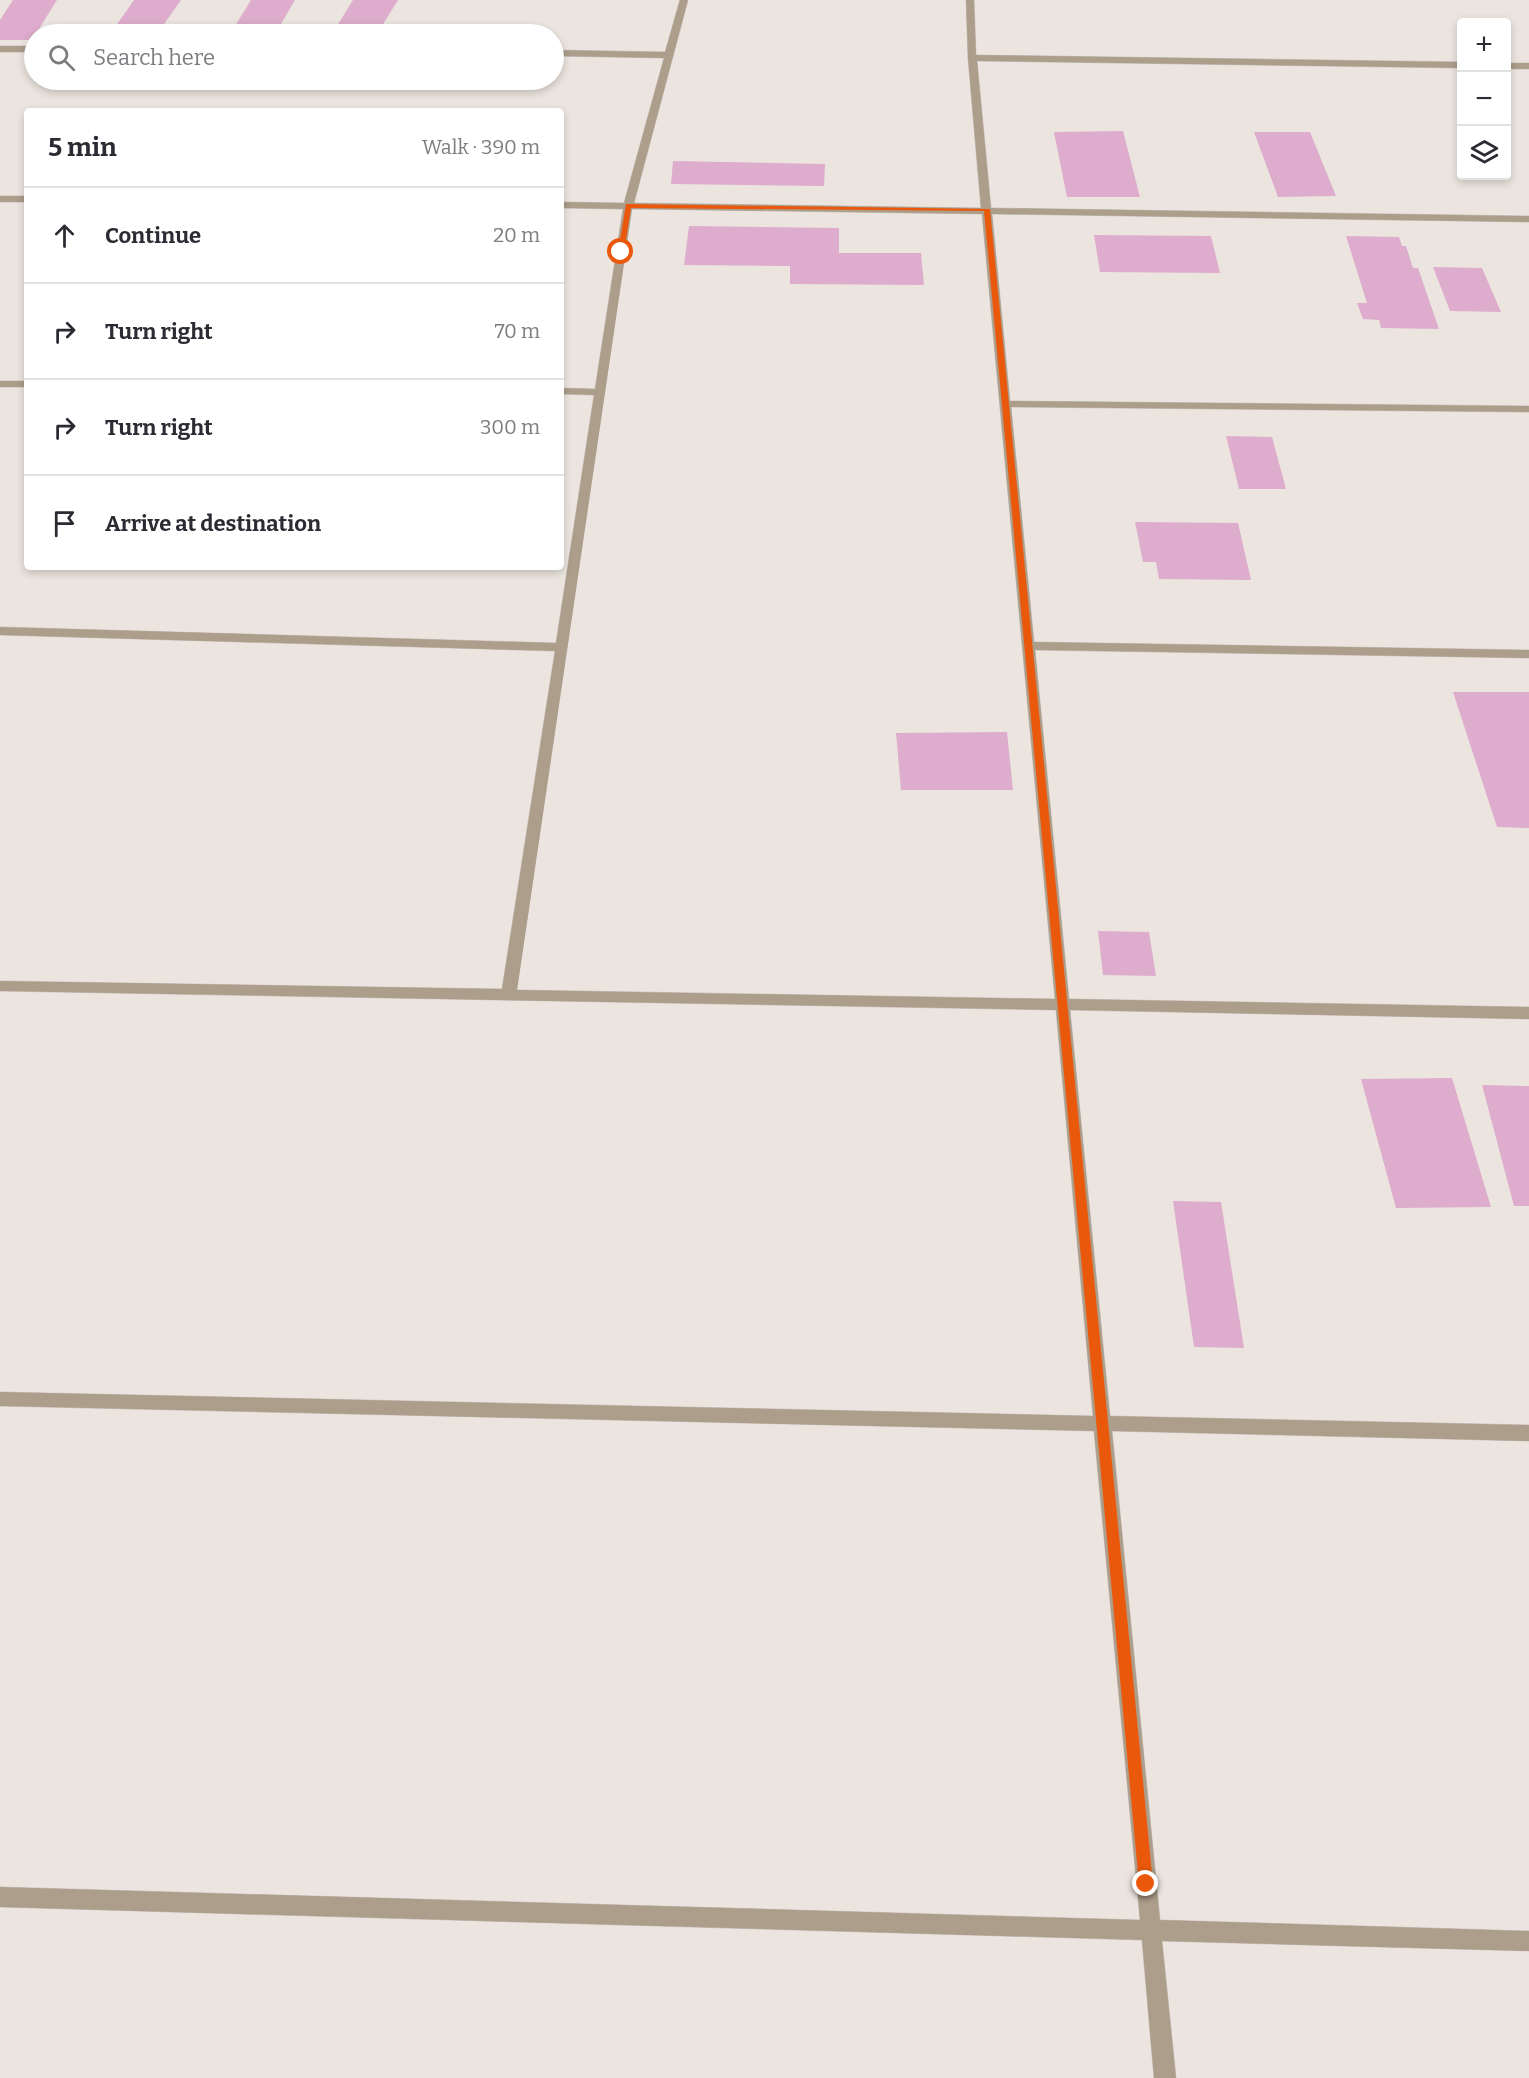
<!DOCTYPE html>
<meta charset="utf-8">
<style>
:root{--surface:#fff;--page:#f7f7f7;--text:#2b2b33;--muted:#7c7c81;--line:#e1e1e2}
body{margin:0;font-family:Bitter,serif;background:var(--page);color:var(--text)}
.controls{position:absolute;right:18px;top:18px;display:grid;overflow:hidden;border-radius:6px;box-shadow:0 3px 9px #0003}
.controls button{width:54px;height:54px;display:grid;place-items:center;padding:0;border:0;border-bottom:2px solid var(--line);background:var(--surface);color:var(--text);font:30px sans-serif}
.stop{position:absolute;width:18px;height:18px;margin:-14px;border:4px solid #ea580c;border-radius:50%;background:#fff}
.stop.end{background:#ea580c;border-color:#fff;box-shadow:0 2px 6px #0008}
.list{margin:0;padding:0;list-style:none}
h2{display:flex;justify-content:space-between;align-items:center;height:78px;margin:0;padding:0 24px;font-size:26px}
h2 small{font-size:20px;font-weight:400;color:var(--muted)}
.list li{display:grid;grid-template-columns:39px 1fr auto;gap:18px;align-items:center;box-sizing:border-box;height:96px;padding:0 24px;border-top:2px solid var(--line)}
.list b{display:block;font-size:22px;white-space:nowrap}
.list em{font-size:20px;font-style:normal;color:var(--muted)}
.icon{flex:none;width:33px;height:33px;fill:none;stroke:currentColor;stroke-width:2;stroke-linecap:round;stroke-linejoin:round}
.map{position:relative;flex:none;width:1529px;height:2078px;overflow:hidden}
.search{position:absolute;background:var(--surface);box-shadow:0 3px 9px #0003;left:24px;top:24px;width:540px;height:66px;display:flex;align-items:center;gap:15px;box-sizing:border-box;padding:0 21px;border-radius:33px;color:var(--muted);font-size:22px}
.panel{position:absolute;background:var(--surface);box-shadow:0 3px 9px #0003;left:24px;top:108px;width:540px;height:462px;border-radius:6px}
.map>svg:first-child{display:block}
.building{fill:#deaccc}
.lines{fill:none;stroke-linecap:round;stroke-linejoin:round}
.street-casing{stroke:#c9c3bd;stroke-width:1}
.street{fill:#ad9d8b;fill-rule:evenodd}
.route{fill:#ea580c}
</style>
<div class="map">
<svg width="1529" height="2078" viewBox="0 0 1529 2078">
<rect width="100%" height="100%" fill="#ece5df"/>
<path class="building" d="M 13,0 L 57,0 L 32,40 L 0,40 L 0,20 Z
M 134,0 L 181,0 L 157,34 L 111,33 Z
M 251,0 L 295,0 L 275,34 L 230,34 Z
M 353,0 L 398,0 L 377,34 L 332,34 Z
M 1123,131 L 1140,197 L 1067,197 L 1054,132 Z
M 1254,132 L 1310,132 L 1336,196 L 1278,197 Z
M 673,161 L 825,164 L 824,186 L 671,184 Z
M 689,226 L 839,228 L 839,253 L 921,253 L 924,285 L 790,284 L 790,266 L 684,265 Z
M 1094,235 L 1211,236 L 1220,273 L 1100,272 Z
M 1346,236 L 1399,237 L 1402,246 L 1406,246 L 1413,268 L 1418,268 L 1439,329 L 1381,328 L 1379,320 L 1363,319 L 1357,303 L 1367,303 Z
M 1433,267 L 1482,268 L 1501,312 L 1450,311 Z
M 1226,436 L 1272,437 L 1286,489 L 1239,489 Z
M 1135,522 L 1238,523 L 1251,580 L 1159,579 L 1156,562 L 1143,562 Z
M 1453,692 L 1529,692 L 1529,828 L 1497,827 Z
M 1007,732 L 1013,790 L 901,790 L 896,733 Z
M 1098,931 L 1149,932 L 1156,976 L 1103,975 Z
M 1452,1078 L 1491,1207 L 1396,1208 L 1361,1079 Z
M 1482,1085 L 1529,1086 L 1529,1206 L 1514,1206 Z
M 1173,1201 L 1221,1202 L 1244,1348 L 1194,1347 Z"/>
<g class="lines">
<defs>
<path id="street" d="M 680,0 L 688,0 L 634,203 L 981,208 L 968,58 L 966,0 L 974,0 L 976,55 L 1462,62 L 1462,68 L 977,61 L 991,208 L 1529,216 L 1529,222 L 992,214 L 1010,401 L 1529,406 L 1529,412 L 1011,407 L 1034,642 L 1529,650 L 1529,658 L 1035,650 L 1069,999 L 1529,1007 L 1529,1019 L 1070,1010 L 1110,1416 L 1529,1425 L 1529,1441 L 1112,1431 L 1160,1920 L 1529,1931 L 1529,1951 L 1162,1941 L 1176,2078 L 1154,2078 L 1142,1940 L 0,1907 L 0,1887 L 1140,1920 L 1094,1431 L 0,1406 L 0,1392 L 1093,1416 L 1056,1010 L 0,991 L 0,981 L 502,989 L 555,651 L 0,635 L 0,627 L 556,643 L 594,395 L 561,394 L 561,388 L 595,389 L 623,209 L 561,208 L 561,202 L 624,203 L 664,58 L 554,56 L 554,50 L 665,52 ZM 632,209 L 982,214 L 1055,999 L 517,990 Z
M 0,46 L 34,46 L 34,52 L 0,52 Z
M 1506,63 L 1529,63 L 1529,69 L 1506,69 Z
M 0,196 L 27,196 L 27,202 L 0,202 Z
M 0,381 L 27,381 L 27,387 L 0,387 Z"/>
</defs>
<use href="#street" class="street-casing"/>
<use href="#street" class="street"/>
</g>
<path class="route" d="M 626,204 L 990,209 L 1153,1884 L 1146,1890 L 1139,1884 L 984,211 L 631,208 L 624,252 L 621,254 L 618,252 Z"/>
</svg>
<div class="controls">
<button>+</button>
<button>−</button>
<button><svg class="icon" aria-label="layers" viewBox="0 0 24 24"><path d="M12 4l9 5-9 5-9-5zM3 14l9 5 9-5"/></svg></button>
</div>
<div class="stop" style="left:621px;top:252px"></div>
<div class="stop end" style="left:1146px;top:1884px"></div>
<div class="search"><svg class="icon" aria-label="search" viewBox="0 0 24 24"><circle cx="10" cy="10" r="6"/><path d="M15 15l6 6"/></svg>Search here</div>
<section class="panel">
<h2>5 min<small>Walk · 390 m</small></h2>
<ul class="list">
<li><svg class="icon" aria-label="ahead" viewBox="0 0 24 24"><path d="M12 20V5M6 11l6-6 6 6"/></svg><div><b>Continue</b></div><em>20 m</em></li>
<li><svg class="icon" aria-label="right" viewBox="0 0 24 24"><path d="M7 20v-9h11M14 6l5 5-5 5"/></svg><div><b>Turn right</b></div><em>70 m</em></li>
<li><svg class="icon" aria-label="right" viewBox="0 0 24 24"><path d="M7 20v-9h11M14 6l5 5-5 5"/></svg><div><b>Turn right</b></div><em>300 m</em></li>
<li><svg class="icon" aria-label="arrive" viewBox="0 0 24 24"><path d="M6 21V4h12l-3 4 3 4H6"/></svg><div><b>Arrive at destination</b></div></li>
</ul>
</section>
</div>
